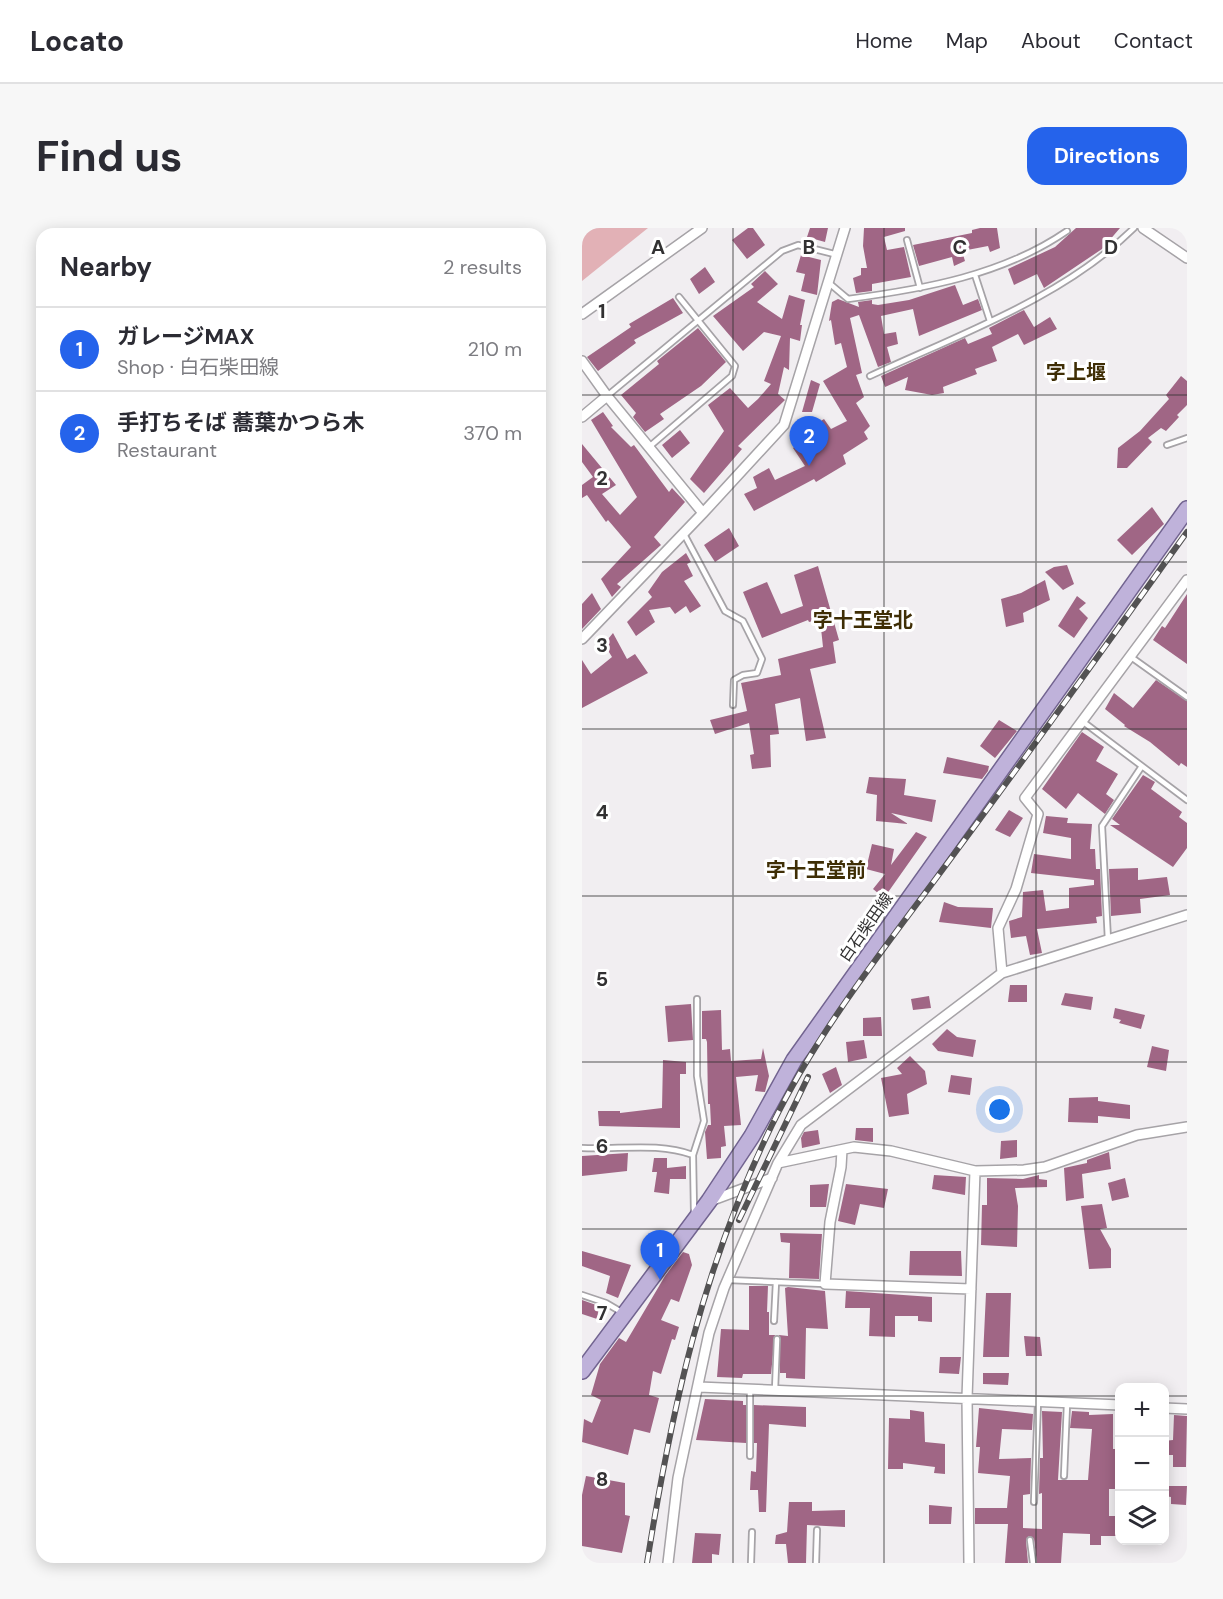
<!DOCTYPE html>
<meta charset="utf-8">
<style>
:root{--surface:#fff;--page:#f7f7f7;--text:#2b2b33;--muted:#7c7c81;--line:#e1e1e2;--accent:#2563eb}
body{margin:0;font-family:"DM Sans","Noto Sans JP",sans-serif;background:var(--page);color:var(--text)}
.controls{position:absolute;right:18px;bottom:18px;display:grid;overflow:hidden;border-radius:12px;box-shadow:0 3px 15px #0003}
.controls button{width:54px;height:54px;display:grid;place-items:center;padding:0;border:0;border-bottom:2px solid var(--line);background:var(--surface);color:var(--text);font:30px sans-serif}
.you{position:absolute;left:418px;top:882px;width:21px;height:21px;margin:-15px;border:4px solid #fff;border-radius:50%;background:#1a73e8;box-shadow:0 0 0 9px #1a73e833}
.badge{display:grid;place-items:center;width:39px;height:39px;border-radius:50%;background:var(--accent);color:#fff;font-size:20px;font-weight:700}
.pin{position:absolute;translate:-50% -50px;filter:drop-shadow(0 2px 3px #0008)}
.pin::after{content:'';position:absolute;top:32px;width:21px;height:18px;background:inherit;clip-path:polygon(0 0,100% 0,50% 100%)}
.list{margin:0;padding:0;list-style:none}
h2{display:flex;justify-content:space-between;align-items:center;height:78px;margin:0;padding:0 24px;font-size:26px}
h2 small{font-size:20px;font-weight:400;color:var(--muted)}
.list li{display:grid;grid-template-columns:39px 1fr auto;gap:18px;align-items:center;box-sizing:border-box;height:84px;padding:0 24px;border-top:2px solid var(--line)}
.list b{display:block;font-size:22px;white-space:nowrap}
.list p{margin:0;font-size:20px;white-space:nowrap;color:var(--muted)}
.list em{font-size:20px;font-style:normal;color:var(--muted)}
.icon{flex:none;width:33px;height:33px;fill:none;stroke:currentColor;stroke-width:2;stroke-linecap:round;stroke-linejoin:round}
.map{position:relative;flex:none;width:605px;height:1335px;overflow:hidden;border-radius:18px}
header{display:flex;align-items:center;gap:36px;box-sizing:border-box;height:84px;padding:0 30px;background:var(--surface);border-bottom:2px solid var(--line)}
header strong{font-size:28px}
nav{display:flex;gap:33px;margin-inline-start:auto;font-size:21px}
.intro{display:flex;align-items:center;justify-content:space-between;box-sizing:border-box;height:144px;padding:0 36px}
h1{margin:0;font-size:42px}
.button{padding:15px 27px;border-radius:18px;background:var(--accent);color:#fff;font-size:21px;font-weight:700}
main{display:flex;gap:36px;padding:0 36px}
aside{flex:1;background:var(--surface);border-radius:18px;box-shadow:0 3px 15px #0003}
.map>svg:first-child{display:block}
.green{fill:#e2b1b6}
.building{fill:#a06685}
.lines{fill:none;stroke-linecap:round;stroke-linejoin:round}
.service-casing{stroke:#a6a3a7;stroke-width:8}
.minor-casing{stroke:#a6a3a7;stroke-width:12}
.primary-casing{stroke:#726490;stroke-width:18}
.service{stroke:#fff;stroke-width:4.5}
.minor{stroke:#fff;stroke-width:9}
.primary{stroke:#bfb2da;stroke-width:15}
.rail-casing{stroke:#535253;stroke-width:6}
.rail{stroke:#fff;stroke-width:4;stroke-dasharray:11;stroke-linecap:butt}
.grid{fill:none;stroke:#323132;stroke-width:1.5;stroke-opacity:0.55}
.labels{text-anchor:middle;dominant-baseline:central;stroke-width:6;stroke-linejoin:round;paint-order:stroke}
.street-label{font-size:16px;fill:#323132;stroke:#fff}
.quarter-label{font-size:20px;font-weight:bold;fill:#3f2e05;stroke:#fff}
.grid-label{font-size:20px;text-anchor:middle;font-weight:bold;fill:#323132;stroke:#fff;stroke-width:6;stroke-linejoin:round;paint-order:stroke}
</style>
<header>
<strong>Locato</strong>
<nav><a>Home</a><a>Map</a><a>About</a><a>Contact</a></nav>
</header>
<div class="intro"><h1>Find us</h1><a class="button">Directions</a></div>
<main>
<aside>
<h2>Nearby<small>2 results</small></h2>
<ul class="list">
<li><span class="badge">1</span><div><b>ガレージMAX</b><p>Shop · 白石柴田線</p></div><em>210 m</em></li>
<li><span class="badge">2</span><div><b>手打ちそば 蕎葉かつら木</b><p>Restaurant</p></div><em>370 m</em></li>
</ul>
</aside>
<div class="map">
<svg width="605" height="1335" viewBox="0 0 605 1335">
<rect width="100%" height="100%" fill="#f1eef1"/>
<path class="green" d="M 0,0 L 66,0 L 0,53 Z"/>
<path class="building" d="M 166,0 L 171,0 L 183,17 L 165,31 L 150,12 Z
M 228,0 L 246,0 L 243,14 L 225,9 Z
M 282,0 L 323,0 L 323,3 L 302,9 L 305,22 L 322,19 L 329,49 L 290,56 L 290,63 L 274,65 L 271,50 L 279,47 L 279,40 L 285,40 L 281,18 Z
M 398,0 L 415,0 L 418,20 L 408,24 L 406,18 L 380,23 L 383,33 L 372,38 L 370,29 L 337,38 L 331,17 L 390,5 L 390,2 Z
M 494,0 L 538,0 L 520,21 L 462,60 L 455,46 L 432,57 L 426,41 L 473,19 Z
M 219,27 L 239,32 L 235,67 L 219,63 L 223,46 L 214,44 Z
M 123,39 L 133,54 L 117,66 L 108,51 Z
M 183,43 L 196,56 L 175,74 L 200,91 L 207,67 L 223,72 L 218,97 L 220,97 L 218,113 L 208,110 L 207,142 L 202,139 L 196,166 L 203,172 L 156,218 L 160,221 L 122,265 L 108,251 L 142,203 L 126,177 L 148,160 L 166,180 L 176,171 L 189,156 L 182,153 L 199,108 L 182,104 L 161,123 L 131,88 L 172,59 L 169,56 Z
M 373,57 L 381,77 L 396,71 L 400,82 L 337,108 L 331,81 L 299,88 L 302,106 L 314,104 L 316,116 L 305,119 L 309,134 L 296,139 L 277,87 L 268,90 L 280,145 L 274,147 L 282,169 L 274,175 L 288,198 L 282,204 L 286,211 L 261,227 L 264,236 L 234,254 L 232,251 L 172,283 L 162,266 L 175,260 L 171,249 L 187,240 L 193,252 L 223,238 L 211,220 L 228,205 L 226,201 L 242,191 L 249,201 L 265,193 L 241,153 L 265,139 L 259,115 L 253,117 L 249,92 L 247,93 L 250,74 L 256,71 L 277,79 L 276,74 L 290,72 L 290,76 L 296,77 L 327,72 Z
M 91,70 L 101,85 L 52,112 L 54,115 L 16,143 L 5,129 L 49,99 L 47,96 Z
M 442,82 L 452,99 L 468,89 L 475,101 L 442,117 L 436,106 L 410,119 L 415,133 L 393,141 L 395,146 L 361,159 L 362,165 L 350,167 L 323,162 L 326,149 L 303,159 L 299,148 L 383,110 L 386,116 L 410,106 L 407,100 Z
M 116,100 L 144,134 L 119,158 L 78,186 L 82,191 L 63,204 L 51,189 L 54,185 L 39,167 L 77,136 L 75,133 Z
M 599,148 L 605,153 L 605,177 L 595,187 L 597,189 L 584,203 L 579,200 L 566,210 L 570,214 L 545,240 L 535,240 L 536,220 L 558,203 L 587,171 L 584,167 Z
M 229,152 L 238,156 L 230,184 L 220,184 Z
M 21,184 L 31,198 L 29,199 L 49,219 L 52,217 L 87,264 L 90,260 L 103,274 L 72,309 L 79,317 L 35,356 L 39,359 L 30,369 L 19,351 L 49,319 L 26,292 L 24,294 L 5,267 L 0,270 L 0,257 L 11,249 L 0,234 L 0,216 L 34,257 L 20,266 L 38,287 L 55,269 L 9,192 Z
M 98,202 L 108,215 L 90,230 L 80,217 Z
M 570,279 L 582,296 L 550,327 L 535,312 Z
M 147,300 L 157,318 L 133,334 L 122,317 Z
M 104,325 L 109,334 L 105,336 L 111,348 L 102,353 L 119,378 L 108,385 L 104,378 L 93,386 L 88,379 L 67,382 L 73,394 L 54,408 L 45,394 L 70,369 L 66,364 L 80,344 Z
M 485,337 L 492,356 L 481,362 L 463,344 L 472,339 Z
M 236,338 L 257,412 L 251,414 L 254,435 L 228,441 L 244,510 L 224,513 L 218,470 L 193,476 L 197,506 L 188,507 L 189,539 L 170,541 L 168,527 L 172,526 L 167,495 L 133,506 L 128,492 L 165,483 L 159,455 L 199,447 L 196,431 L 241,419 L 238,391 L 227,394 L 226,392 L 180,410 L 161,364 L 185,354 L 199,386 L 221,378 L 212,347 Z
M 463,352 L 468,372 L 441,385 L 442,394 L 424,399 L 419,371 L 439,365 Z
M 10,365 L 19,381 L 0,401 L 0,376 Z
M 605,366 L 605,436 L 571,412 L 580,398 L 583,400 Z
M 495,368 L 504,375 L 497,381 L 506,390 L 492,410 L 476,398 Z
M 31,405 L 45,431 L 53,426 L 66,445 L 0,480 L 0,432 L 9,446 L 30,429 L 22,416 Z
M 574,452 L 605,473 L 605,539 L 599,535 L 597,538 L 568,514 L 542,498 L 543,497 L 523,481 L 532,465 L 551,480 Z
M 417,492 L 435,503 L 413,530 L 398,518 Z
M 500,504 L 522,519 L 514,533 L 536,546 L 524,566 L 532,572 L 523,586 L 496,565 L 484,581 L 460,561 Z
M 365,529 L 407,538 L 406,543 L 400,551 L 361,545 Z
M 561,547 L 573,554 L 569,561 L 600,584 L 597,589 L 605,595 L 605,620 L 591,639 L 528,597 L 538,597 L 530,591 Z
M 287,549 L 324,551 L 322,567 L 354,572 L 350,594 L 309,585 L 326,596 L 294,593 L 295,567 L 284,565 Z
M 427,582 L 441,590 L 428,609 L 413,602 Z
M 464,588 L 486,590 L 485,595 L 510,596 L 508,621 L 513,621 L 514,641 L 518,641 L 520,688 L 514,689 L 515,695 L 455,701 L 460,725 L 448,727 L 444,708 L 429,710 L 427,693 L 440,689 L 441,664 L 461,662 L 464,683 L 487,680 L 487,660 L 512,657 L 512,652 L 449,645 L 452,626 L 489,631 L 489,610 L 461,605 Z
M 334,604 L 345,609 L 302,670 L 291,661 L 303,646 L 284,641 L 290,616 L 312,621 L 309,637 Z
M 556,640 L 556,652 L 585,649 L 588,667 L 558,671 L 559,685 L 529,688 L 527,641 Z
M 362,674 L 376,679 L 411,680 L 409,700 L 357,694 Z
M 428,757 L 445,757 L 445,774 L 426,774 Z
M 483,765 L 511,769 L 509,782 L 479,777 Z
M 347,768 L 349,780 L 331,782 L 329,771 Z
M 109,776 L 111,812 L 86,814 L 83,778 Z
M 533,780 L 563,787 L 559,801 L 537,795 L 539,792 L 531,790 Z
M 139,782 L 140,822 L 148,821 L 149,833 L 179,831 L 181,820 L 187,848 L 183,864 L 173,863 L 176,847 L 154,849 L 159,897 L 142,898 L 144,918 L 139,919 L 139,930 L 125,931 L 123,904 L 126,897 L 129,897 L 128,876 L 126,876 L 125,814 L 124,811 L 120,811 L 120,783 Z
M 299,789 L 300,808 L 281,808 L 281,790 Z
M 365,801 L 375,809 L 394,812 L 391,829 L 356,823 L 350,816 Z
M 282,812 L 285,830 L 266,834 L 264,814 Z
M 570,818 L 587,822 L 584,843 L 565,839 Z
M 328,828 L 343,843 L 345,856 L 325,866 L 327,886 L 307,889 L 299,850 L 320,846 L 315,840 Z
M 81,832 L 104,834 L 104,846 L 98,846 L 98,900 L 17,898 L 16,883 L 38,883 L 38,885 L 80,880 Z
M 254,839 L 260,857 L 248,865 L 240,846 Z
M 369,847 L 390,850 L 388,867 L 366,864 Z
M 516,869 L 516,873 L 548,877 L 548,891 L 516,888 L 516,895 L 486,894 L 487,870 Z
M 274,900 L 291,900 L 291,914 L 273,912 Z
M 236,902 L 238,916 L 220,920 L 219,910 L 222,904 Z
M 435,912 L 435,929 L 418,931 L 419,913 Z
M 527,924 L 529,941 L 500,946 L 502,970 L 484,973 L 482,940 L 505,935 L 505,932 Z
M 46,925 L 45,943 L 0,948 L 0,928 Z
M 72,930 L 85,930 L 85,940 L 104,938 L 104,951 L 88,951 L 87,966 L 72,964 L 75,944 L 70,944 Z
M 352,947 L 384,949 L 383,967 L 350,961 Z
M 457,947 L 457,951 L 465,952 L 465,959 L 433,960 L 436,978 L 435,1019 L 399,1017 L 400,977 L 405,977 L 405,950 L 441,951 Z
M 543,950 L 547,969 L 530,973 L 526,955 Z
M 247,956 L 244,979 L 228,979 L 228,957 Z
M 264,956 L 306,961 L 302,980 L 278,976 L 273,997 L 256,993 Z
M 520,976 L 525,1000 L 518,1001 L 529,1021 L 529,1040 L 507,1041 L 499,978 Z
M 198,1005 L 240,1006 L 237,1051 L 207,1050 L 208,1015 L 199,1014 Z
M 0,1023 L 49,1037 L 36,1070 L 24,1065 L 28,1048 L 0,1038 Z
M 328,1023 L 379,1023 L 380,1048 L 327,1047 Z
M 101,1024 L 107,1026 L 110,1037 L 97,1074 L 89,1071 L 79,1092 L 97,1099 L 93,1112 L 90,1111 L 79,1146 L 71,1143 L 67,1167 L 77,1170 L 68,1205 L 52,1201 L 46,1227 L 0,1214 L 2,1191 L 10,1195 L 19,1172 L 9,1167 L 18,1136 L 37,1110 L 44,1114 L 83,1048 Z
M 167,1058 L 186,1058 L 185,1084 L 187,1084 L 187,1107 L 193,1107 L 189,1146 L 161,1146 L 160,1150 L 135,1149 L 139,1101 L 167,1102 Z
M 206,1059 L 243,1063 L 246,1101 L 224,1100 L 223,1151 L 204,1150 L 204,1145 L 198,1145 L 197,1107 L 206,1108 L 203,1060 Z
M 264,1063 L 350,1069 L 350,1094 L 336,1093 L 336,1088 L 313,1088 L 313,1109 L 287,1108 L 288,1080 L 263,1080 Z
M 404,1065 L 429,1065 L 427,1129 L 401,1129 Z
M 0,1072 L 17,1078 L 15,1091 L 0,1086 Z
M 442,1108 L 458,1109 L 460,1128 L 444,1128 Z
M 358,1129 L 379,1129 L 377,1146 L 357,1145 Z
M 401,1145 L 427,1145 L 426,1157 L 401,1156 Z
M 123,1171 L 161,1173 L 161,1177 L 164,1177 L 164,1215 L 114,1212 Z
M 172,1177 L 224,1179 L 224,1199 L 187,1196 L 184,1284 L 177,1284 L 176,1262 L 168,1262 L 169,1243 L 174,1244 L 175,1215 L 172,1215 Z
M 397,1180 L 451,1186 L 450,1202 L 420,1201 L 417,1231 L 449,1230 L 448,1266 L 441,1267 L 441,1300 L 460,1301 L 460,1265 L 457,1266 L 458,1230 L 461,1230 L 460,1183 L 480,1184 L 476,1252 L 506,1252 L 510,1201 L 488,1200 L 490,1183 L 507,1184 L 507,1187 L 531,1186 L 531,1221 L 537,1221 L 537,1261 L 527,1261 L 527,1288 L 537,1288 L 537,1308 L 519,1308 L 519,1317 L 508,1317 L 508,1306 L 481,1305 L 479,1335 L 455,1335 L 452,1311 L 447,1308 L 444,1312 L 446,1335 L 423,1335 L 426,1296 L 393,1296 L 393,1280 L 425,1280 L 428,1248 L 396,1245 L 398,1219 L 394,1219 Z
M 328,1182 L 342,1184 L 343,1214 L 363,1216 L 363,1246 L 352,1245 L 353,1239 L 321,1235 L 321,1241 L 306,1241 L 307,1190 L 328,1191 Z
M 592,1187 L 605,1188 L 604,1239 L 591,1239 L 591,1227 L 582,1227 L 582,1213 L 591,1212 Z
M 4,1248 L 43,1255 L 43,1287 L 48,1288 L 40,1325 L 0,1318 L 0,1267 Z
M 582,1258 L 605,1258 L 604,1277 L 589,1276 L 589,1269 L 582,1268 Z
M 207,1274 L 230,1274 L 230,1283 L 263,1282 L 263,1299 L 225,1297 L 224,1335 L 206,1335 L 204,1316 L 193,1316 L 194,1307 L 205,1304 Z
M 347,1277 L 370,1279 L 369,1296 L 347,1296 Z
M 113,1305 L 139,1306 L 137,1327 L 130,1326 L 130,1335 L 110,1335 Z"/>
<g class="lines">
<defs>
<path id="service" d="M 325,12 L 338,60
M 393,47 L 408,93
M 247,55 L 266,71 C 342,61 421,47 485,3
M 288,148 C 378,106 481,70 552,0
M 25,168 L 200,23 L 216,17 L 256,27
M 585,217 L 605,210
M 67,219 L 150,148 L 153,138 L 97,69
M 102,306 L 143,383 L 161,393 L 180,431 L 175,445 L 161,447 L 152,452 L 151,477
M 549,429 L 605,469
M 500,493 L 605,572
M 526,712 L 520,598 L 560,538
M 0,920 C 37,922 75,914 111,927
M 112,985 L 111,927 L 122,893 L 115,848 L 115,771
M 146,1052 L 243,1056
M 0,1067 L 24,1075 L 41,1085
M 192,1093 L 194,1054
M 193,1162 L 195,1111
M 168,1228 L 168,1162
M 482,1248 L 485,1176
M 452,1274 L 456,1174
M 448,1312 L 451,1335
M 169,1335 L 170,1304
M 234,1335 L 235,1302"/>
<path id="minor" d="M 561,0 L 605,30
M 0,86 L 120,0
M 0,133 L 25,168 L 121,285
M 0,189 L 25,168
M 0,411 L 121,285 L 202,197 L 263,0
M 420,745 L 416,700 L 434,661 L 456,586 L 443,570 L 605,352
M 260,922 L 259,939 L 248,994 L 243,1056 L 389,1061
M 196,935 L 272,919 L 309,923 L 393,943 L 442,942 L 463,939 L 555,907 L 605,899
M 128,973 L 190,950
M 117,1159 L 538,1177
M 582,1180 L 605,1181
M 86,1335 L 96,1250 L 127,1105 L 142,1060 L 196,935 L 219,897 L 420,745 L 605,687
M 387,1335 L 385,1170 L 393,943"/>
<path id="primary" d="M 0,1143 L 127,973 L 170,908 L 212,832 L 605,281"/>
</defs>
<use href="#service" class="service-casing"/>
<use href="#minor" class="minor-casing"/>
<use href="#primary" class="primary-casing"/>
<use href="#service" class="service"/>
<use href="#minor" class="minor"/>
<use href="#primary" class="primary"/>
<defs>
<path id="rail" d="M 157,992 L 226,849
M 65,1335 C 90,1179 120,1041 190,897 C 238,798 310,711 375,622 C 453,517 529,410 605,304"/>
</defs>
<use href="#rail" class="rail-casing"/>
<use href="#rail" class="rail"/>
</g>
<path class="grid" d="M 151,0 L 151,1335M 302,0 L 302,1335M 454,0 L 454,1335M 0,167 L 605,167M 0,334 L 605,334M 0,501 L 605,501M 0,668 L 605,668M 0,834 L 605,834M 0,1001 L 605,1001M 0,1168 L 538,1168M 582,1168 L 605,1168"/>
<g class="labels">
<g class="street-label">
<text transform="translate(284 699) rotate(-55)">白石柴田線</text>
</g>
<g class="quarter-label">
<text x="494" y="144">字上堰</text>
<text x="281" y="392">字十王堂北</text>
<text x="234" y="642">字十王堂前</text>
</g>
</g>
<g class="grid-label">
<text x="76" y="26">A</text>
<text x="227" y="26">B</text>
<text x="378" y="26">C</text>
<text x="529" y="26">D</text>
<text x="20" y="90">1</text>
<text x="20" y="257">2</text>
<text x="20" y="424">3</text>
<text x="20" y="591">4</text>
<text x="20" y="758">5</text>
<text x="20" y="925">6</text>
<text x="20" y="1092">7</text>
<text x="20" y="1258">8</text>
</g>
</svg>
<div class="controls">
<button>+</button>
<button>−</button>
<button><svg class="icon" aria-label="layers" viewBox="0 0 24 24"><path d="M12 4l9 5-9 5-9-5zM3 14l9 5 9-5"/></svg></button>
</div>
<div class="you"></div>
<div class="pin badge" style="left:78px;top:1052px">1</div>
<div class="pin badge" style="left:227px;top:238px">2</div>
</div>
</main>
